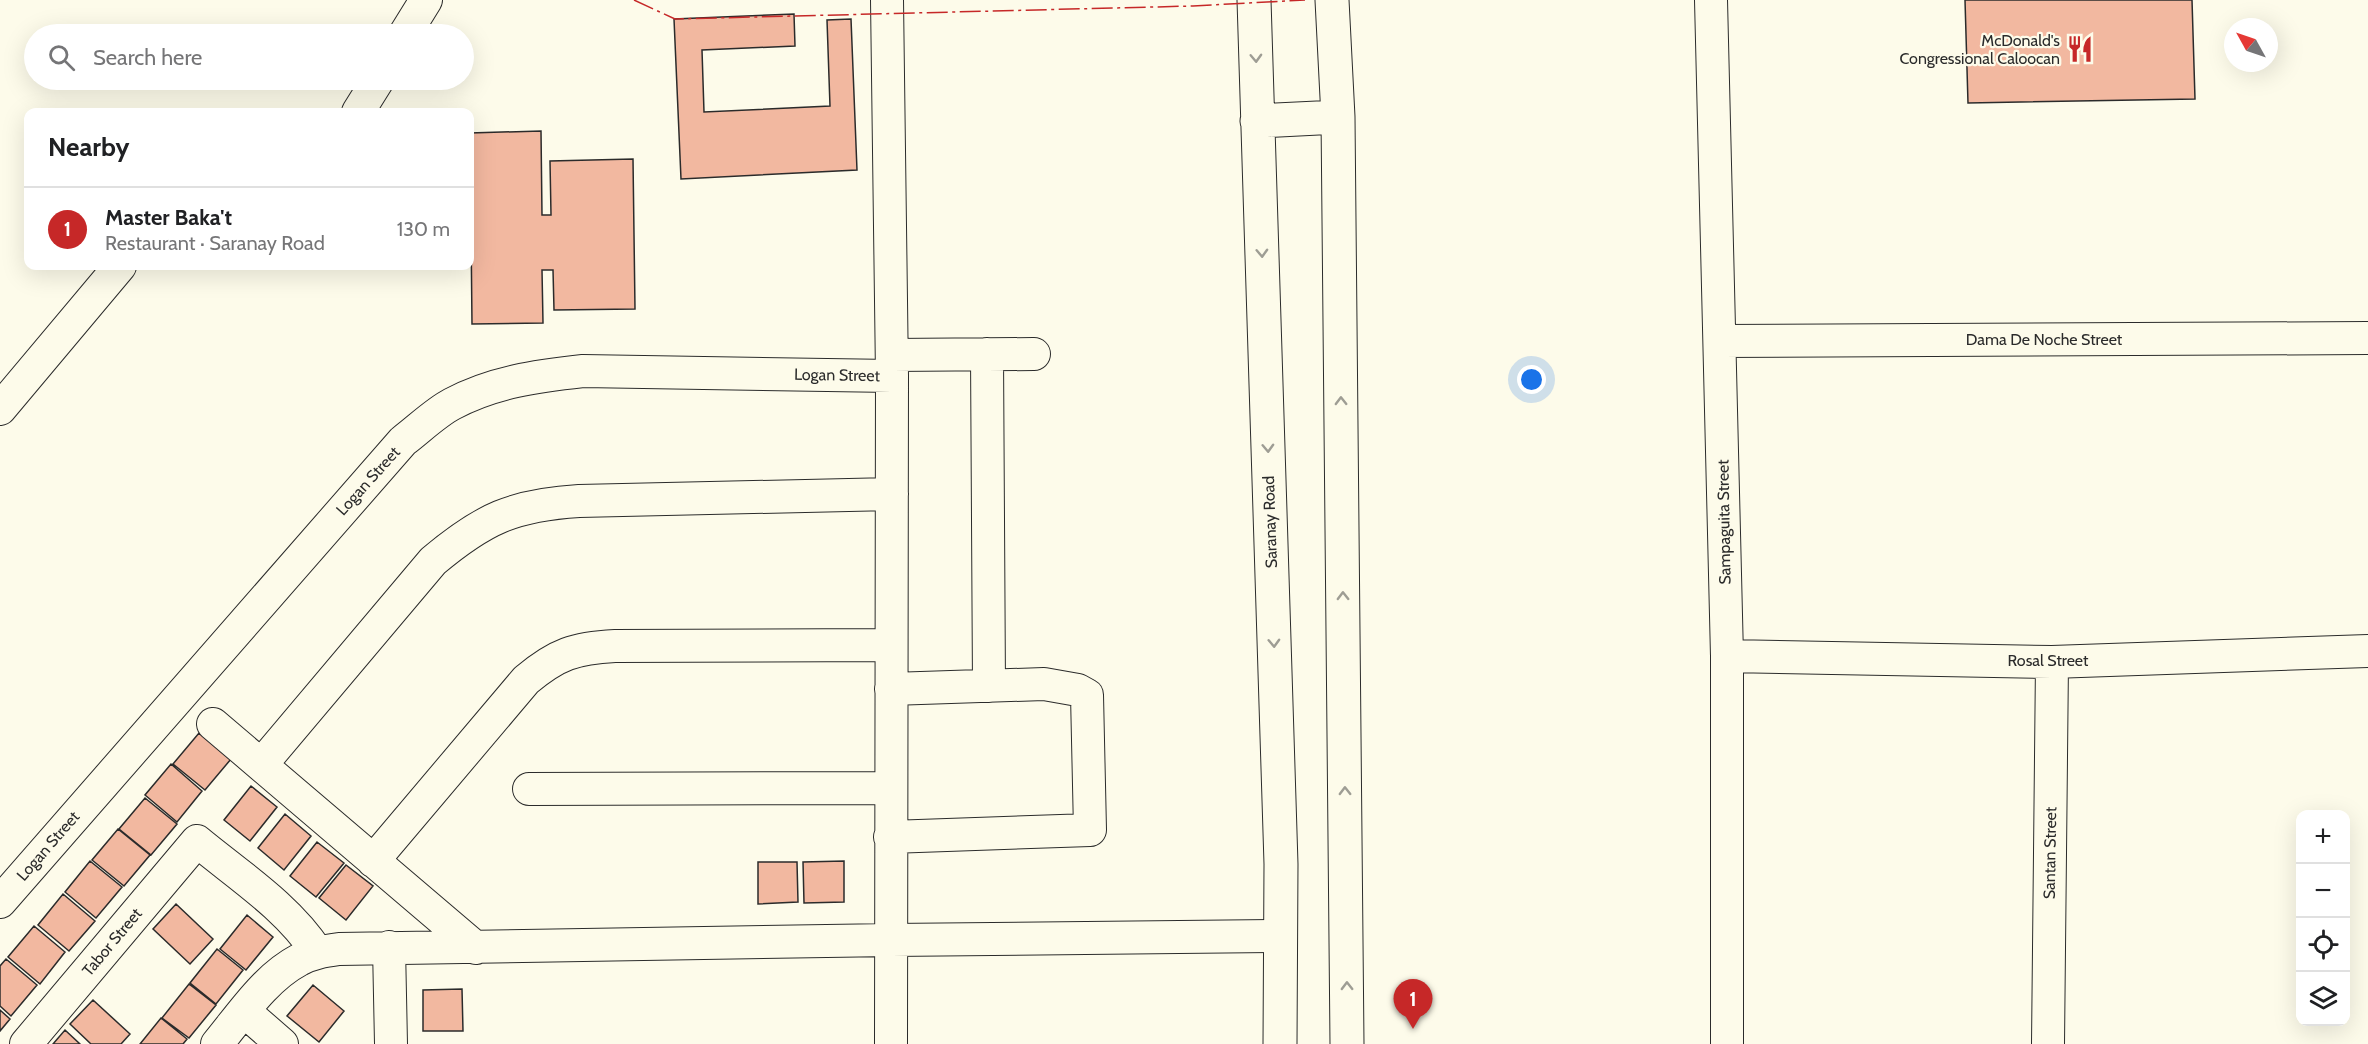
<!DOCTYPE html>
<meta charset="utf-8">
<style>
:root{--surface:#fff;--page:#f2f2f2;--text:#202124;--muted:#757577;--line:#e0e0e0;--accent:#c62828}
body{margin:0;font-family:Cabin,sans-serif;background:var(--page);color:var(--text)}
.controls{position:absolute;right:18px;bottom:18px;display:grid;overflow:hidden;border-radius:12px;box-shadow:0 6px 24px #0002}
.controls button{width:54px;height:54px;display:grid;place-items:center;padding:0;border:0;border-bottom:2px solid var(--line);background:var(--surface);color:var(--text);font:30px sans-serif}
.compass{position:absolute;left:2224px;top:18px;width:54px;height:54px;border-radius:50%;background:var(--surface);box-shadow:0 6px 24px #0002;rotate:310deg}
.you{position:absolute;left:1532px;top:380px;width:21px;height:21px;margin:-15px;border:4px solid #fff;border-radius:50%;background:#1a73e8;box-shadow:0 0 0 9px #1a73e833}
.badge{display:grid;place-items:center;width:39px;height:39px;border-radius:50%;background:var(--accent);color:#fff;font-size:20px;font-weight:700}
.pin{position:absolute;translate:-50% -50px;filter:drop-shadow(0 2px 3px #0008)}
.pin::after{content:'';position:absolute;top:32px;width:21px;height:18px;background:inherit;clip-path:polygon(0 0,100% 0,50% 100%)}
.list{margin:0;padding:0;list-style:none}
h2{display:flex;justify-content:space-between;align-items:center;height:78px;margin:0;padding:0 24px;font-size:26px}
h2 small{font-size:20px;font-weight:400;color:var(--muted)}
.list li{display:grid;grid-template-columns:39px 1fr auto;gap:18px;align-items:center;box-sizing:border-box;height:84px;padding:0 24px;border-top:2px solid var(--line)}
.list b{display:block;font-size:22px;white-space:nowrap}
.list p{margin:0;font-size:20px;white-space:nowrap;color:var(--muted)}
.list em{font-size:20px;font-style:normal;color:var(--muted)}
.icon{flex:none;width:33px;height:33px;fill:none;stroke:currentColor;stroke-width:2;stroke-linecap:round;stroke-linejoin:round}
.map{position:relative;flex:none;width:2368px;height:1044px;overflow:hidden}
.search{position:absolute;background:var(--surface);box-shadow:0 6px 24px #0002;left:24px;top:24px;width:450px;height:66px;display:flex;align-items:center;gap:15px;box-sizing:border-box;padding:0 21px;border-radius:33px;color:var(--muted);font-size:22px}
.panel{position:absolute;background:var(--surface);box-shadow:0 6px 24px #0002;left:24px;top:108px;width:450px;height:162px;border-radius:12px}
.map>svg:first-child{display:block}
.building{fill:#f2b8a0;stroke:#2b2b2b;stroke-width:1.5}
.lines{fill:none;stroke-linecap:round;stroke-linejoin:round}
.minor-casing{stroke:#2b2b2b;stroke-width:34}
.tertiary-casing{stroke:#2b2b2b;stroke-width:35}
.minor{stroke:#fdfbea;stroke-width:32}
.tertiary{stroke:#fdfbea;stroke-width:33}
.power{stroke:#c62828;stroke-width:1.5;stroke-dasharray:21 4.5 3 4.5;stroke-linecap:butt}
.oneway{stroke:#9e9d94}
.labels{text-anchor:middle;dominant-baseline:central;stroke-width:4.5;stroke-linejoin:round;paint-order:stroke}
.poi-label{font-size:16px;fill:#2b2b2b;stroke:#fdfbea;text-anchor:end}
.street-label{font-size:16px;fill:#2b2b2b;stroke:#fdfbea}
</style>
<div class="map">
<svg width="2368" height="1044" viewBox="0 0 2368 1044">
<rect width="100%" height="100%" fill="#fdfbea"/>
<path class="building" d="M 1965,0 L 2192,0 L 2195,99 L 1968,103 Z
M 794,14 L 795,46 L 702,50 L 704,112 L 830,106 L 827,20 L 851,19 L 857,170 L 681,179 L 674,19 Z
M 541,131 L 542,215 L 551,215 L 550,161 L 633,159 L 635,309 L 554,310 L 553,270 L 542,270 L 543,323 L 472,324 L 470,133 Z
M 199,733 L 231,759 L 205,790 L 173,764 Z
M 171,764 L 202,791 L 177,822 L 145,795 Z
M 251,786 L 277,807 L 250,841 L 224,820 Z
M 145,798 L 177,824 L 151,855 L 119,829 Z
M 285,814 L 311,836 L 284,870 L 258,848 Z
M 118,829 L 150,855 L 124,886 L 92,860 Z
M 317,842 L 344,863 L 316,897 L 290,876 Z
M 90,861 L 122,887 L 96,918 L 65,892 Z
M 844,861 L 844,902 L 804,903 L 803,862 Z
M 758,862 L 797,862 L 798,902 L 758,904 Z
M 346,865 L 373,886 L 346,920 L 319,898 Z
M 63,894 L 95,921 L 69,951 L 38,925 Z
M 176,904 L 213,939 L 190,964 L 153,929 Z
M 247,915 L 273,937 L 246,970 L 220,949 Z
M 34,926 L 65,952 L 40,984 L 8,957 Z
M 217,949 L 243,970 L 216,1004 L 190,983 Z
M 6,959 L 37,985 L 11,1016 L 0,1006 L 0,966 Z
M 189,984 L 216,1005 L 189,1038 L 162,1018 Z
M 313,985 L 344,1011 L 319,1042 L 287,1016 Z
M 462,989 L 463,1031 L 423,1031 L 423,990 Z
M 93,1000 L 130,1034 L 121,1044 L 91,1044 L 70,1024 Z
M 0,1010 L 10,1019 L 0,1031 Z
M 161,1018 L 187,1039 L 183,1044 L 140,1044 Z
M 65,1030 L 80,1044 L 53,1044 Z"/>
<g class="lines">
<defs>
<path id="minor" d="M 887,0 L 892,376 L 891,1044
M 1711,0 L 1727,656 L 1727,1044
M 405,34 L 426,0
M 358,112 L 378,80
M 1720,341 L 2368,338
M 987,354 L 989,686
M 892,355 L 1034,354
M 0,409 L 120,266
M 1727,656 L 2052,662 L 2368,651
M 213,724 L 476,948
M 261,765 L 433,561 C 483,519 513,505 579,501 L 892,494
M 529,789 L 891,788
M 890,837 L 1090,830 L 1087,695 L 1078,690 L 1044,684 L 891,689
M 373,861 L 526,680 C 557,654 575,648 615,646 L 891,645
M 0,902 L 403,441 C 419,429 435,413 452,404 C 493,382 537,376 583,371 L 892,376
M 389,947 L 391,1044
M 244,1011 L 282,1044
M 26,1044 L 197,841 C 238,875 288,907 317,952
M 217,1044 C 241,1015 265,978 299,960 C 311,953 325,951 339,949 L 891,940 L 1279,936
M 2048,1044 L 2052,662"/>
<path id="tertiary" d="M 1254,0 L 1281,864 L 1280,1044
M 1332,0 L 1338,117 L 1347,1044
M 1257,121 L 1338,117"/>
</defs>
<use href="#minor" class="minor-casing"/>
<use href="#tertiary" class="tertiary-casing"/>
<use href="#minor" class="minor"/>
<use href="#tertiary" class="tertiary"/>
<path class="power" d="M 634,0 L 675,19 L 1193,6 L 1305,0"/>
</g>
<defs><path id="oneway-chevron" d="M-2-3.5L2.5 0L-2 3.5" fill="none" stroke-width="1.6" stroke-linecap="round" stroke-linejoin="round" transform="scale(1.5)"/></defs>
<g class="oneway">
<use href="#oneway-chevron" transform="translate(1256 58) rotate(88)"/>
<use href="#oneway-chevron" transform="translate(1262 253) rotate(88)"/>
<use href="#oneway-chevron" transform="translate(1341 401) rotate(-91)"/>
<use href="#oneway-chevron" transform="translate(1268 448) rotate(88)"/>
<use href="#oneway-chevron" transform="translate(1343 596) rotate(-91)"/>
<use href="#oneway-chevron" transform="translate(1274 643) rotate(88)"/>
<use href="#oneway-chevron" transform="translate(1345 791) rotate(-91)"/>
<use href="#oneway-chevron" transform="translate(1347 986) rotate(-91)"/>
</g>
<defs>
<symbol id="restaurant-bare" viewBox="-9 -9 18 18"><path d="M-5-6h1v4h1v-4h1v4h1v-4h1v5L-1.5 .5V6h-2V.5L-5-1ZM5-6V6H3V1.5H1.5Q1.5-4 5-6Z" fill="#c62828" stroke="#fdfbea" stroke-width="2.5" paint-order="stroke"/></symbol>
</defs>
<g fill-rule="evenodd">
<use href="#restaurant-bare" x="2061" y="30" width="38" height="38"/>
</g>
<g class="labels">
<g class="poi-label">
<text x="2060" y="40">McDonald's<tspan x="2060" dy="18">Congressional Caloocan</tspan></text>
</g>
<g class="street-label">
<text x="2044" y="339">Dama De Noche Street</text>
<text transform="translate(837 375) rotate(1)">Logan Street</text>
<text transform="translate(368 481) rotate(-48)">Logan Street</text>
<text transform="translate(1270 522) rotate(-92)">Saranay Road</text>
<text transform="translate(1724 522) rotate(-91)">Sampaguita Street</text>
<text x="2048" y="660">Rosal Street</text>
<text transform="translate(48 846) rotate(-49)">Logan Street</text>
<text transform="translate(2050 853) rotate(-89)">Santan Street</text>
<text transform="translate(112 942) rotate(-50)">Tabor Street</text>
</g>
</g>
</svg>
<div class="controls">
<button>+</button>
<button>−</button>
<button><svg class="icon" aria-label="locate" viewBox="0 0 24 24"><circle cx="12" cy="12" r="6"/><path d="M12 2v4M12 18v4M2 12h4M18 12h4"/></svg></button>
<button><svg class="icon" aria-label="layers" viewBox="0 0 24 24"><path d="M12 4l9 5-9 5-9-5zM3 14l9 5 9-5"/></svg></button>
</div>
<svg class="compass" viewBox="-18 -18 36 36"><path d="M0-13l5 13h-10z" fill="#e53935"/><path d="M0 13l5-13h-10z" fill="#757577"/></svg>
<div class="you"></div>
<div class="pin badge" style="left:1413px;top:1029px">1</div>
<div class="search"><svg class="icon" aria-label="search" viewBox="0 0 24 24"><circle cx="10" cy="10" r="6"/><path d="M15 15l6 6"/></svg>Search here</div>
<section class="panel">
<h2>Nearby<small></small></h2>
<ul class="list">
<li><span class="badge">1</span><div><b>Master Baka't</b><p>Restaurant · Saranay Road</p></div><em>130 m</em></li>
</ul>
</section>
</div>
